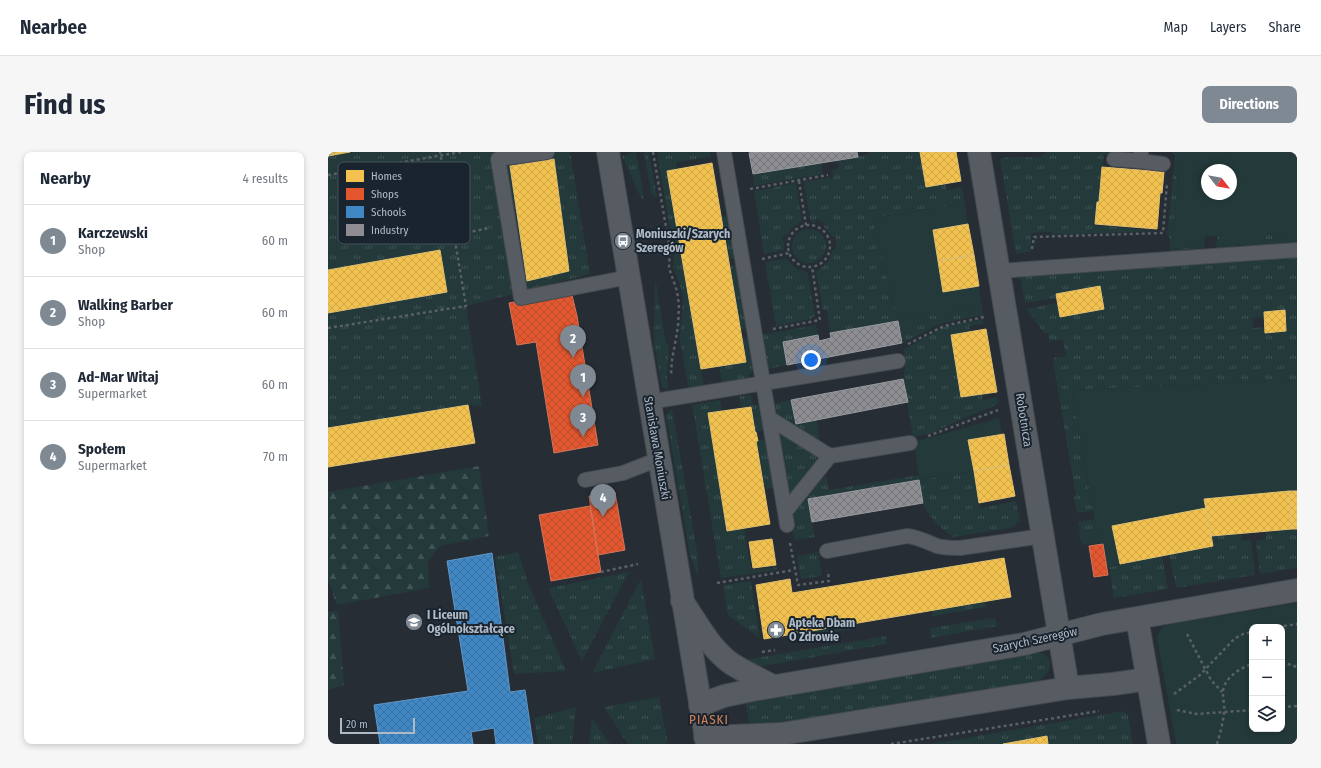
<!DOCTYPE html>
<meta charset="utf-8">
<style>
:root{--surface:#fff;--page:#f6f6f7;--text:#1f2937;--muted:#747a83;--line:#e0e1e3;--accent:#7f8994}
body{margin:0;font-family:"Fira Sans Condensed",sans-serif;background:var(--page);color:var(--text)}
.controls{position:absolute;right:12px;bottom:12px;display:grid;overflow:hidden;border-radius:8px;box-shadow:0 2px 6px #0003}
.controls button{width:36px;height:36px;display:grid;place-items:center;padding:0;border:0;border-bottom:1px solid var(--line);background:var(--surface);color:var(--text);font:20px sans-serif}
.compass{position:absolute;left:873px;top:12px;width:36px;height:36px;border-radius:50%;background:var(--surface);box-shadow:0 2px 6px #0003;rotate:121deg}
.scale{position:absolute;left:12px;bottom:10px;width:75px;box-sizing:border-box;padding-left:4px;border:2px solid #afbac7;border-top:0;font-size:11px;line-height:14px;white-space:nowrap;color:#afbac7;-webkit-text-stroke:3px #19242f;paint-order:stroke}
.you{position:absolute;left:483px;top:208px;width:14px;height:14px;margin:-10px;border:3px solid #fff;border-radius:50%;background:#1a73e8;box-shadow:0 0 0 6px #1a73e833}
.badge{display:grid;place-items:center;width:26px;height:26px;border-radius:50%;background:var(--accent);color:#fff;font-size:13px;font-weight:700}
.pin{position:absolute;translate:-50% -33px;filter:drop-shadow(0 1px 2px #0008)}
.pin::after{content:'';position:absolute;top:21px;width:14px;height:12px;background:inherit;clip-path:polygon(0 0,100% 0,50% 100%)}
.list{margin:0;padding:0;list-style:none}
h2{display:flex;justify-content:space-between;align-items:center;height:52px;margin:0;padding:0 16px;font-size:17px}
h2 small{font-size:13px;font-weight:400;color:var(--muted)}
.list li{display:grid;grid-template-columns:26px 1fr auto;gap:12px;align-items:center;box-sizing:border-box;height:72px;padding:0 16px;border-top:1px solid var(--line)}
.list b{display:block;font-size:15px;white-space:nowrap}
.list p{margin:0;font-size:13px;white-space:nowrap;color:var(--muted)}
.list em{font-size:13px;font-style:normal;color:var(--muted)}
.icon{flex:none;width:22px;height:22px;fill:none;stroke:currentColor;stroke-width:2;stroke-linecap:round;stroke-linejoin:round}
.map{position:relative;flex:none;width:969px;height:592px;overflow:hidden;border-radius:8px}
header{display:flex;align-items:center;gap:24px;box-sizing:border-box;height:56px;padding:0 20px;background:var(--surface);border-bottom:1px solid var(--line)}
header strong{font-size:19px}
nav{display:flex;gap:22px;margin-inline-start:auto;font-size:14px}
.intro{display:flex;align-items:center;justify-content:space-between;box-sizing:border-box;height:96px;padding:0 24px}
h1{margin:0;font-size:28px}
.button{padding:10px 18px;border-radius:8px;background:var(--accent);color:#fff;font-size:14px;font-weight:700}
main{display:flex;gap:24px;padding:0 24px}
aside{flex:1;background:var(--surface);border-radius:8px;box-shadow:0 2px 6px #0003}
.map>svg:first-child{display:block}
.grass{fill:url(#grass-tufts);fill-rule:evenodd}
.forest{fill:url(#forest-firs)}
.green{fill:#23393a;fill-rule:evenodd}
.homes{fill:url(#homes-cross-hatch);stroke:#debf72}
.shops{fill:url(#shops-cross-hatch);stroke:#d4755c}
.schools{fill:url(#schools-cross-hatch);stroke:#6197c6}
.industry{fill:url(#industry-cross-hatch);stroke:#979aa2}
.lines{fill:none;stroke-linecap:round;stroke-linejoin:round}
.service-casing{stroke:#44494f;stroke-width:16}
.minor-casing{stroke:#44494f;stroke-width:24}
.tertiary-casing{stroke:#44494f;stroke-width:24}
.path{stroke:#596066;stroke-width:2.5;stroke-dasharray:3 3;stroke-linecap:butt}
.service{stroke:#565c62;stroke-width:14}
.minor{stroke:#565c62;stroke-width:22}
.tertiary{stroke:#565c62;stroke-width:22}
.labels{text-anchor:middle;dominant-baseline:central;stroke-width:4;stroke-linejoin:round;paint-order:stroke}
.poi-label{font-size:12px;font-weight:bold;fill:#afbac7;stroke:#19242f;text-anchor:start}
.street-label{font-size:12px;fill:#afbac7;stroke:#19242f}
.neighbourhood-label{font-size:13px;letter-spacing:1px;fill:#d88358;stroke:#19242f}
.key{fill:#19242f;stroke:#46515d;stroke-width:1}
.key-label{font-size:11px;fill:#afbac7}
</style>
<header>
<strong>Nearbee</strong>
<nav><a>Map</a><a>Layers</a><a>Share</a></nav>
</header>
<div class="intro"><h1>Find us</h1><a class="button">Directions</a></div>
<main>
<aside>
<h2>Nearby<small>4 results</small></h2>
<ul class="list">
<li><span class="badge">1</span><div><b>Karczewski</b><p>Shop</p></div><em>60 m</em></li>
<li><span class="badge">2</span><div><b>Walking Barber</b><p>Shop</p></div><em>60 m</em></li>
<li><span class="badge">3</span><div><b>Ad-Mar Witaj</b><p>Supermarket</p></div><em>60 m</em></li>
<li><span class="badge">4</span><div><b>Społem</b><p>Supermarket</p></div><em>70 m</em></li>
</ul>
</aside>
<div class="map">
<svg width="969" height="592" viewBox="0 0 969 592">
<defs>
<pattern id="grass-tufts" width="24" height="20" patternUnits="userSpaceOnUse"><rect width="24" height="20" fill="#23393a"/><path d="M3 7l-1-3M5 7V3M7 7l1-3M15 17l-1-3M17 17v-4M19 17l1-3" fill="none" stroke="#405455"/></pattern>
<pattern id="forest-firs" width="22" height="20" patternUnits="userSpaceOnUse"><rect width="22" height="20" fill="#23393a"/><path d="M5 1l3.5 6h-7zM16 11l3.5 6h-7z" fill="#405455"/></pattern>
<pattern id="homes-cross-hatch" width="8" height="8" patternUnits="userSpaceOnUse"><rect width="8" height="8" fill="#f2c14e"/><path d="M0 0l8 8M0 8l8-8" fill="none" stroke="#cca64a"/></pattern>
<pattern id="shops-cross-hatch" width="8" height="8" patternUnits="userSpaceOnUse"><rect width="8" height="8" fill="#e4572e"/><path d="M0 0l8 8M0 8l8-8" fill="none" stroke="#b84f32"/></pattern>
<pattern id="schools-cross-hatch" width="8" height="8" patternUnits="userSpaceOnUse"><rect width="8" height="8" fill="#3f88c5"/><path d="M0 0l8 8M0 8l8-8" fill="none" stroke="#3c709c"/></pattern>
<pattern id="industry-cross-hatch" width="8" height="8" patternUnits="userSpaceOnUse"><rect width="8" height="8" fill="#8d8d92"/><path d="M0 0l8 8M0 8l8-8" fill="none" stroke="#727478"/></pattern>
</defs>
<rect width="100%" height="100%" fill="#262d34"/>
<path class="grass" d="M 0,0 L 242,0 L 262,122 L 138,154 L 154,254 L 140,253 L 0,276 Z
M 306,0 L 308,0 L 316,44 L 314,48 L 294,4 Z
M 316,0 L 321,0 L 329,46 L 323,41 Z
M 329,0 L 382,0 L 383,5 L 348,10 L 349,17 L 339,19 L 376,235 L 361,238 L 352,188 L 355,145 L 352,133 L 345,115 L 346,100 Z
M 540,0 L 592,0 L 598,35 L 617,32 L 619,38 L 634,35 L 637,51 L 545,66 L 570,168 L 654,156 L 655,163 L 614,171 L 574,191 L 570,169 L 502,181 L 499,158 L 495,158 L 488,120 L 500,110 L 505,97 L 507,98 L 508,91 L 507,84 L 504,85 L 502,81 L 496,75 L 497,71 L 489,67 L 487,71 L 483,70 L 482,68 L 476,30 L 505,25 L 504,18 L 511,16 L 510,8 L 539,3 Z
M 719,0 L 803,0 C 794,5 786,3 776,2 L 771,50 L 769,50 L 767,73 L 830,79 L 724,83 L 724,80 L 703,81 L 703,99 L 688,102 L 672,7 C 676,6 681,5 685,5 C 696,4 710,9 719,0 Z
M 847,5 L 852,13 L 843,97 L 872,95 L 874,85 L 877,85 L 876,96 L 842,99 L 842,86 L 839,83 Z
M 493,11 L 495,22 L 426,34 L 425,22 Z
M 468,31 L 474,69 L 464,76 L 459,83 L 456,83 L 454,88 L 456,89 L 456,98 L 436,102 L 426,39 Z
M 401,63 L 408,106 L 400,107 L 393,65 Z
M464 94a17 17 0 1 1 34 0a17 17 0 1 1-34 0Z
M 954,81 L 957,90 L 969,90 L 969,228 L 744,238 L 765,359 L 749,361 L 746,345 L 748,344 L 725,209 L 725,207 L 728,205 L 738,205 L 735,187 L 721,190 L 720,181 L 716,181 L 698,157 L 729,151 L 732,165 L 776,157 L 772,134 L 728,142 L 728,146 L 697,151 L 692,126 L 697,123 L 929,107 L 939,108 L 941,103 L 933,95 L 911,93 L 888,96 L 889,84 L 916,92 L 935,91 L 938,82 ZM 957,158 L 958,179 L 938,181 L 937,175 L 925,176 L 925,166 L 936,165 L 936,160 Z
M 456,107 L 459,107 C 463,111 465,114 470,117 C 474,119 477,118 480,122 L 487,163 L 483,167 L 448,174 L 437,110 Z
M 409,113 L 420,177 L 412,178 L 402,114 Z
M 327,127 L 338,191 L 341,195 L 339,225 L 340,238 L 334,235 L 326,192 Z
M 655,167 L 655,172 L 641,174 L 642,179 L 623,183 L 633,245 L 654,242 L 655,248 L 669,245 L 670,252 L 632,268 L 604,281 L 585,285 L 575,227 L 577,215 L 576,197 L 616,175 Z
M 488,173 L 490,183 L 455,190 L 459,213 L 439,217 L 433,183 Z
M 421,186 L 426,216 L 420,226 L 394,231 L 391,214 L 417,210 L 414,187 Z
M 423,243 L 425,253 L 433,252 L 438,278 L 427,280 L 423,255 L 413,256 L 411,244 Z
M 392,248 L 394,259 L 380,262 L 399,379 L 416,376 L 423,418 L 449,415 L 449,418 L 393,426 L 364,253 Z
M 463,248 L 468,272 L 489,268 L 492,288 L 446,261 L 444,252 Z
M 344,257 L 370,405 L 370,425 L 362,403 L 338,262 Z
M 448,277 L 496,305 L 460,351 Z
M 439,287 L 447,336 L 437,337 L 428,289 Z
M 646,319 L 652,356 L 688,349 L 692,369 L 683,376 L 625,385 C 613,377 600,365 595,351 C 593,344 593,336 591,329 L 480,348 L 487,385 L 467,388 L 462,365 L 498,323 L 501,338 L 591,323 L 592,328 Z
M 767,367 L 771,391 L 756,393 L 753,390 L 750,370 Z
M 969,377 L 969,416 L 932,422 L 928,389 L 938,387 L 938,380 Z
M 913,382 L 914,389 L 923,388 L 927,423 L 848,436 L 841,402 L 885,394 L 883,384 Z
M 190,400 L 200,431 L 238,519 L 186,522 L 167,405 Z
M 490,400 L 494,424 L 473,427 L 469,404 Z
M 834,404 L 840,437 L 786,446 L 781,415 Z
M 301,420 L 254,509 L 220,436 Z
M 313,427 L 327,507 L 264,521 Z
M 423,429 L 432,486 L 400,463 L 395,433 Z
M 657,450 L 658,455 L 605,464 L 604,459 Z
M 667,466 L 669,474 L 603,486 L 602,476 Z
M 529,471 L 531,476 L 460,488 L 459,483 Z
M 558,484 L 559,492 L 435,514 L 424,514 L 411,509 Z
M 708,499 C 727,505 726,518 711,529 L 451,571 L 422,575 L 417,548 Z
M 331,545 L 340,592 L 300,592 L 276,555 Z
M 248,555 L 244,592 L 210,592 L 206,566 Z
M 795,559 L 800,563 L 805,592 L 720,592 L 719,584 L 675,592 L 602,592 Z
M 264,566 L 282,592 L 261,592 Z"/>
<path class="forest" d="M 151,314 L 161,384 L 112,394 L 100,409 L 101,436 L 9,453 L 0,428 L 0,340 Z
M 10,458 L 16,533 L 0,538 L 0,460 Z"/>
<path class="green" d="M 844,0 L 969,0 L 969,90 L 956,91 L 953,81 L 938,82 L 935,91 L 895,94 L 891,84 L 874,85 L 872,95 L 843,97 L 852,13 ZM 879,18 L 903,18 L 903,42 L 879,42 Z
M 637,51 L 640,72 L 605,79 L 615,140 L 651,134 L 654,156 L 570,169 L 545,66 Z
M 969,228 L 969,339 L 876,347 L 878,356 L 784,375 L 792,412 L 779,415 L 775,392 L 771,393 L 744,238 Z
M 671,266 L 674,282 L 640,288 L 646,319 L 591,328 L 586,290 Z
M 969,451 L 969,592 L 848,592 L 829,486 C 830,480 833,476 838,473 ZM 924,475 L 954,475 L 954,577 L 924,577 Z"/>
<path class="homes" d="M 0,0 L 22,0 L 0,4 Z
M 592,0 L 628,0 L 633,29 L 598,35 Z
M 226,7 L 241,119 L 199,129 L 182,14 Z
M 384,11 L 418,210 L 373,217 L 339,19 Z
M 774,15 L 836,20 L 834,41 L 832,41 L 829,77 L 767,72 L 769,50 L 771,50 Z
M 640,72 L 646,103 L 610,109 L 605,78 Z
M 112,98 L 119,140 L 0,161 L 0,118 Z
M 646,103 L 651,134 L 615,140 L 610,109 Z
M 772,134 L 776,157 L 732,165 L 728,142 Z
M 957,158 L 958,179 L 937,181 L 936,160 Z
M 658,177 L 669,240 L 633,245 L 623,183 Z
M 140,253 L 147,291 L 0,315 L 0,276 Z
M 423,255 L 427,280 L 428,280 L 430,289 L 428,289 L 442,372 L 399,379 L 380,261 Z
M 676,282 L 681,313 L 646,319 L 640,288 Z
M 681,313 L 687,344 L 651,351 L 646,319 Z
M 961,339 L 964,377 L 883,384 L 876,347 Z
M 961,339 L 969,339 L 969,377 L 964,377 Z
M 878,356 L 885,394 L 792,412 L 784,374 Z
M 444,387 L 448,413 L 425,416 L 421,390 Z
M 676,406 L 683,445 L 436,487 L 428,433 L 462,427 L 464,441 Z
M 719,584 L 720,592 L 675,592 Z"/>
<path class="shops" d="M 243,139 L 249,164 L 270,293 L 226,301 L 208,190 L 189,193 L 181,151 Z
M 287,340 L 297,398 L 270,403 L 261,344 Z
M 262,354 L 273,420 L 223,429 L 211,363 Z
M 775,392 L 780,423 L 766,425 L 761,394 Z"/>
<path class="schools" d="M 164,401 L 182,540 L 197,538 L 205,592 L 168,592 L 166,576 L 143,580 L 145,592 L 52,592 L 46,553 L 140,539 L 119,409 Z"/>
<path class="industry" d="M 424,0 L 529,0 L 530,5 L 425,22 L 421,1 Z
M 570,169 L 574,191 L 459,213 L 455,190 L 490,183 L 491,189 L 503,186 L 502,181 Z
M 575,227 L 580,250 L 468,272 L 463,248 Z
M 591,328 L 595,351 L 484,370 L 480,347 Z"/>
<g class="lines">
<defs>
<path id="service" d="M 219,0 L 170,7 L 193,146 L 301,125
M 396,0 L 441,266 L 502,304 L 582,291
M 786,7 L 812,9 L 813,0
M 812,9 L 835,12
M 671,119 L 969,98
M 321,250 L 570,209
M 441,266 L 457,360 L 502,304
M 257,328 L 295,321 L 331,307
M 457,360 L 459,373
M 499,399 L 579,384 C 590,385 599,390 609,394 C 617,396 624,396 632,396 L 715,384"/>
<path id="minor" d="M 651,0 L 740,536
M 354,449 C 369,470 382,497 404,512 C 417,520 431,527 445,534
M 809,466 L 831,592
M 372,553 L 396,544 L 424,538 L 696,492 L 774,472 L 969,438
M 377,585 L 453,582 L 740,536 L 785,532 L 820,527"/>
<path id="tertiary" d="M 280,0 L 379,592"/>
</defs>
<use href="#service" class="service-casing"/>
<use href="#minor" class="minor-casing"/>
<use href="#tertiary" class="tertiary-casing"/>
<path class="path" d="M 325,0 L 342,98 L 341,116 L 349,139 L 351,153 L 350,175 L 344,208 L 343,222
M 0,23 L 133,0
M 471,29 L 478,73
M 422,37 L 500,23
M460 94a21 21 0 1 1 42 0a21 21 0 1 1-42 0Z
M 127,83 L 161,76
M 704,97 L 706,85 L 835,81 L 839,31
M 434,107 L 461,101
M 0,176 L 138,154 L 112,0
M 445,177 L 492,168 L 484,115
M 580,192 L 616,174 L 656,165
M 600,284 L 670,258
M 462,391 L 470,433 L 501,429 L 500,419
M 273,420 L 310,412
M 389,431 L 466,418
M 950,475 L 969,472
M 859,482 L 883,528 L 894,540
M 434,500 L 447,498
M 954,510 L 969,515
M 846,542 L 872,523 L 906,487 L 915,482 L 924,480
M 954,555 L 969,554
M 849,558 L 869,562 L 924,558
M 563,592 L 771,559
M 889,592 C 892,582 895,571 896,561 C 897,555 895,548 895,542 C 894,527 912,516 924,512"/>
<use href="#service" class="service"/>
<use href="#minor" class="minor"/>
<use href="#tertiary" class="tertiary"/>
</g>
<defs>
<symbol id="bus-disc" viewBox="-11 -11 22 22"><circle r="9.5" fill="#7f8994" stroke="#19242f"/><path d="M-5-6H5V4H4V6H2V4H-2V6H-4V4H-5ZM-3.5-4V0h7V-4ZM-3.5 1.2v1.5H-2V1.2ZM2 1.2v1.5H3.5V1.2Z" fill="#fff"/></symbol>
<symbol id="school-disc" viewBox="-11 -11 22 22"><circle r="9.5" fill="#7f8994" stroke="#19242f"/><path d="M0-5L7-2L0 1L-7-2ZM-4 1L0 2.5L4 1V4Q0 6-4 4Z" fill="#fff"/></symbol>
<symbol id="pharmacy-disc" viewBox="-11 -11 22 22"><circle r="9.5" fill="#7f8994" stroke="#19242f"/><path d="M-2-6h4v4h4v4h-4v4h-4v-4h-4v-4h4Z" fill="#fff"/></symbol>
</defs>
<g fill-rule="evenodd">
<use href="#bus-disc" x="285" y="79" width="20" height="20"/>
<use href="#school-disc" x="76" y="460" width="20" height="20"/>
<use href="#pharmacy-disc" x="438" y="468" width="20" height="20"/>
</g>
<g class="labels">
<g class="poi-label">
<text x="308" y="82">Moniuszki/Szarych<tspan x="308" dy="14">Szeregów</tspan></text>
<text x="99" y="463">I Liceum<tspan x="99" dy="14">Ogólnokształcące</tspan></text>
<text x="461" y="471">Apteka Dbam<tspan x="461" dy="14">O Zdrowie</tspan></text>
</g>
<g class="street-label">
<text transform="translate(696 268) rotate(81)">Robotnicza</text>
<text transform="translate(329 296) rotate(80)">Stanisława Moniuszki</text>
<text transform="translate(707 488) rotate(-12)">Szarych Szeregów</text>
</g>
<g class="neighbourhood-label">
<text x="381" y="567">PIASKI</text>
</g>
</g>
<rect x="10" y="10" width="132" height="82" rx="6" class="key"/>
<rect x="18" y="18" width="18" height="12" fill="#f2c14e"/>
<rect x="18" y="36" width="18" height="12" fill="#e4572e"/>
<rect x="18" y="54" width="18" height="12" fill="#3f88c5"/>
<rect x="18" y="72" width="18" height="12" fill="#8d8d92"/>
<g class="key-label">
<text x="43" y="28">Homes</text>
<text x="43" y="46">Shops</text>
<text x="43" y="64">Schools</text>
<text x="43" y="82">Industry</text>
</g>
</svg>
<div class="controls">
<button>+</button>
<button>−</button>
<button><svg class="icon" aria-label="layers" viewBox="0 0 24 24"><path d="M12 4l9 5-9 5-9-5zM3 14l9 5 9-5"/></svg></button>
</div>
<svg class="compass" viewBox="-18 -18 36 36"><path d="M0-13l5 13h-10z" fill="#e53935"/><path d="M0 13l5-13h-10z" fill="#747a83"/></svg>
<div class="scale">20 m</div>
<div class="you"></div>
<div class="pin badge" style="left:255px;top:245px">1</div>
<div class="pin badge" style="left:245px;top:206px">2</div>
<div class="pin badge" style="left:255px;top:285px">3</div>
<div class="pin badge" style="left:275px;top:365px">4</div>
</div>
</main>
